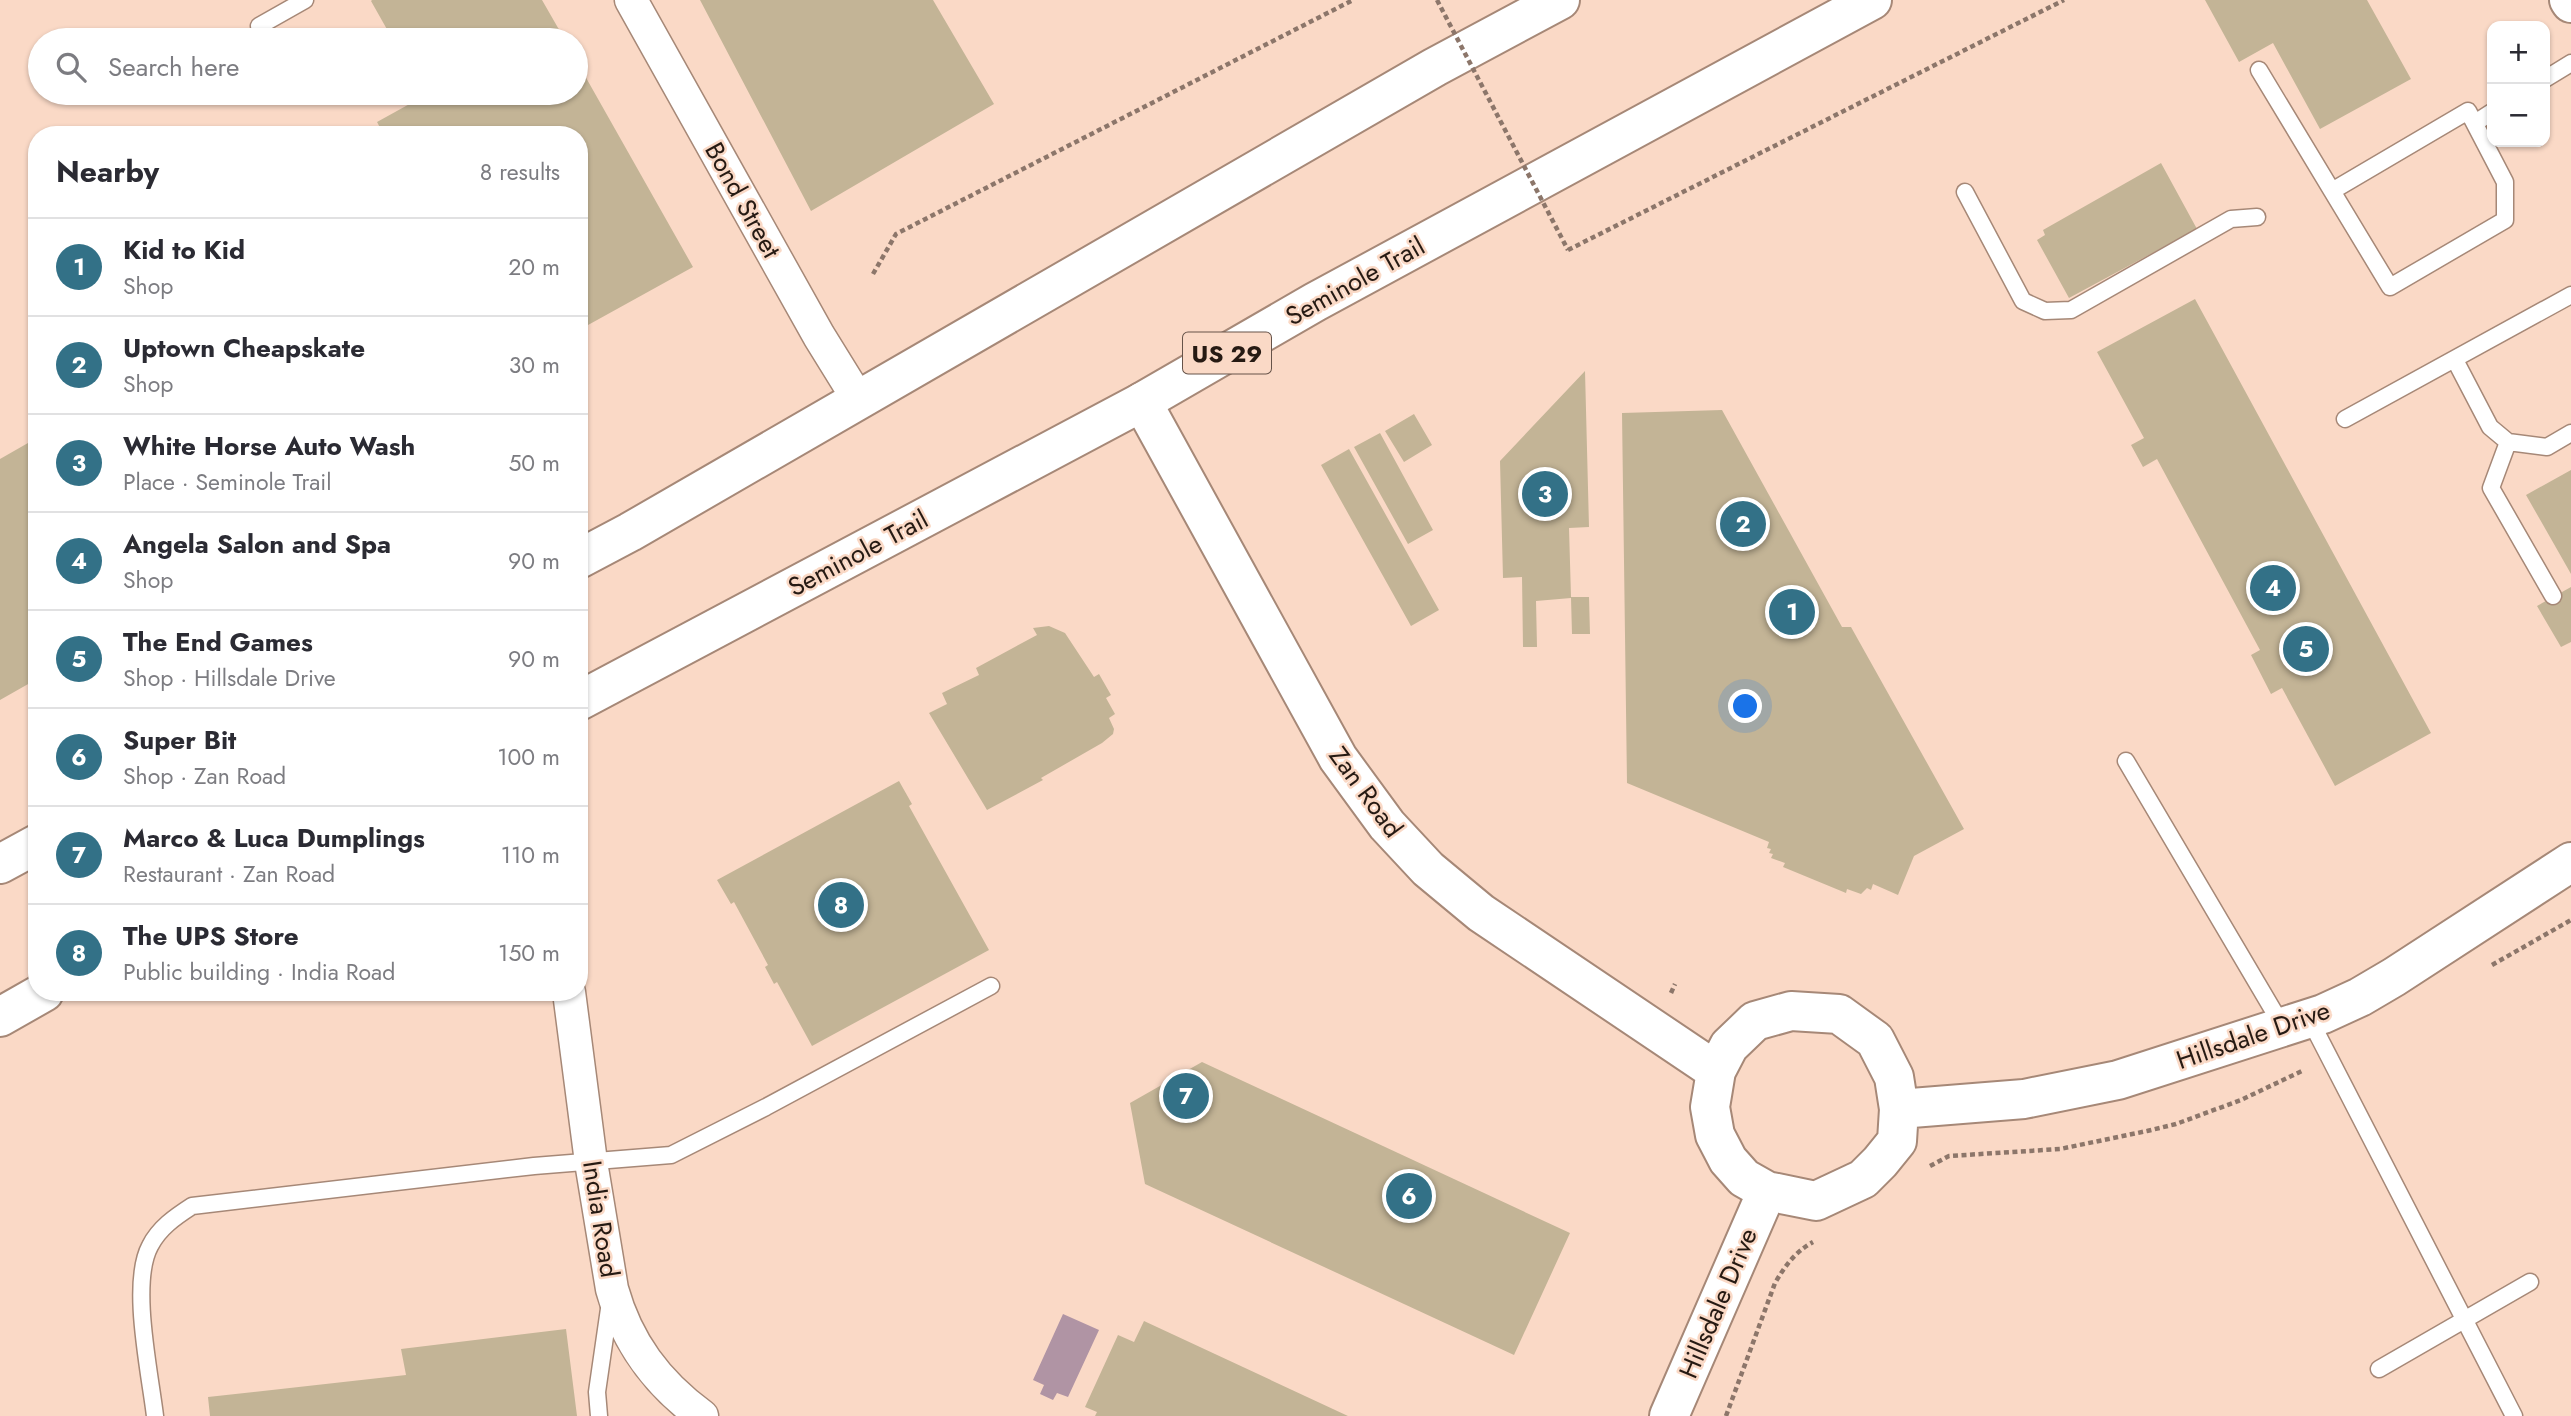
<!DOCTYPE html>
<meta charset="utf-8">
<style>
:root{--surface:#fff;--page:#f7f7f7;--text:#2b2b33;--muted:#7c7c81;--line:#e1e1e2;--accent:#337187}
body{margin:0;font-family:Jost,sans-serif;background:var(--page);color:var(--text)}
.controls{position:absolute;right:21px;top:21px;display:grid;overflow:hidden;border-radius:14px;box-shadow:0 2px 5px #0004}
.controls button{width:63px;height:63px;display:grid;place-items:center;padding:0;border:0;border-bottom:2px solid var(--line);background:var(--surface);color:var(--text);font:35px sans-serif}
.you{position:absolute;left:1746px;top:707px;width:24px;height:24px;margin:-18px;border:5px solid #fff;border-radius:50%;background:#1a73e8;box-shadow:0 0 0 10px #1a73e833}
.badge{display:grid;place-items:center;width:46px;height:46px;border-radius:50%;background:var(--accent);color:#fff;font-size:23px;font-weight:700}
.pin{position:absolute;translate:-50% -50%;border:4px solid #fff;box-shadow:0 2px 7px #0006}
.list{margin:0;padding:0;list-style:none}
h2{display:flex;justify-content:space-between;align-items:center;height:91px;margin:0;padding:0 28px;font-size:30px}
h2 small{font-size:23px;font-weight:400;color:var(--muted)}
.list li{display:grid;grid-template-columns:46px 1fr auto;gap:21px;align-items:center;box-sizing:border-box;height:98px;padding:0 28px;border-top:2px solid var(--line)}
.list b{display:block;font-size:26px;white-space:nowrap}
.list p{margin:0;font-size:23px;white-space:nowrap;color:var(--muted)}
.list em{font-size:23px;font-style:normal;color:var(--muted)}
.icon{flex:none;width:38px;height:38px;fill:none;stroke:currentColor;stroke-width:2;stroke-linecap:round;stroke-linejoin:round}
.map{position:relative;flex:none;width:2571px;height:1416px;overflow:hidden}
.search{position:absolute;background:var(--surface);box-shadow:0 2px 5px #0004;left:28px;top:28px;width:560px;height:77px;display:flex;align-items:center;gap:18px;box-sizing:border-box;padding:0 24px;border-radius:38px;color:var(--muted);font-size:26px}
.panel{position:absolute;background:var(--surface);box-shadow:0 2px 5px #0004;left:28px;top:126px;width:560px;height:875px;border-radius:28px}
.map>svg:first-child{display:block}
.water{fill:#b094a4}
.building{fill:#c3b496}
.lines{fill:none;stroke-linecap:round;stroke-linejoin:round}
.service-casing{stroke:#a68877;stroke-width:19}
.minor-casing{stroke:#a68877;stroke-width:35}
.tertiary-casing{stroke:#a68877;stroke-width:42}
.trunk-casing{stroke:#a68877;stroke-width:42}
.path{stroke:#8c766a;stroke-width:4.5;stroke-dasharray:5 3.5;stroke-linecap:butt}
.service{stroke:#fff;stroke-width:16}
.minor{stroke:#fff;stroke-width:32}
.tertiary{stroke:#fff;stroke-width:38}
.trunk{stroke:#fff;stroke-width:38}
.path-bridge{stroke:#8c766a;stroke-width:4.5;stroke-dasharray:5 3.5;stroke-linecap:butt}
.labels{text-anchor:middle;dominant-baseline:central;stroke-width:5;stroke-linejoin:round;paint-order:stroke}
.shield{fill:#fad9c6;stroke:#665349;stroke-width:2}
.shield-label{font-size:24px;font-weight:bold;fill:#261a13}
.street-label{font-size:26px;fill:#261a13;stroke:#fad9c6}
</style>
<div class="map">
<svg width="2571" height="1416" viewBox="0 0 2571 1416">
<rect width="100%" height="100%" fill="#fad9c6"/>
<path class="water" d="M 1063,1314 L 1099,1330 L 1068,1397 L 1057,1393 L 1053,1400 L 1040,1394 L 1044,1385 L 1033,1380 Z"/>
<path class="building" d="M 372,0 L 542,0 L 565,40 L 393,40 L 371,1 Z
M 700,0 L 933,0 L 994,104 L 811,211 Z
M 2205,0 L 2367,0 L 2411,79 L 2320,129 L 2273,43 L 2239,62 Z
M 576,60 L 693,267 L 579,330 L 579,135 L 384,135 L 377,122 L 424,96 L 423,93 L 576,93 Z
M 2161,163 L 2197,229 L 2069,298 L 2037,240 L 2045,235 L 2043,230 Z
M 2195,299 L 2431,733 L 2335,786 L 2282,688 L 2271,694 L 2251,655 L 2260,650 L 2157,459 L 2143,467 L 2131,445 L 2144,438 L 2097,352 Z
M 1585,371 L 1589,527 L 1569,528 L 1571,597 L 1589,597 L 1590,634 L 1572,634 L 1571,598 L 1536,601 L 1537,647 L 1523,647 L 1522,577 L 1503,578 L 1500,461 Z
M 1722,410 L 1842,627 L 1851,627 L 1964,829 L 1914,856 L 1898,895 L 1873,884 L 1871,890 L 1867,888 L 1861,894 L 1847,889 L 1846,893 L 1783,867 L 1785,863 L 1771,858 L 1773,854 L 1769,853 L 1771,849 L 1767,848 L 1769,842 L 1627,783 L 1622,413 Z
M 1414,414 L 1432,445 L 1404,462 L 1385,431 Z
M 1380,433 L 1433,530 L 1408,544 L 1354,447 Z
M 28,443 L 37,459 L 37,679 L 0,700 L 0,459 Z
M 1349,449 L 1439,610 L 1411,626 L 1321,465 Z
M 2571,470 L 2571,574 L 2526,495 Z
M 2571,587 L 2571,642 L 2561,647 L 2537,606 Z
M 1049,626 L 1065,633 L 1094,677 L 1099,674 L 1111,695 L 1106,698 L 1115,714 L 1109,718 L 1114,729 L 1113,734 L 1102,743 L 1041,778 L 1043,780 L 987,810 L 929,713 L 947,704 L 942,693 L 979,675 L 976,668 L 1037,635 L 1033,628 Z
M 899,781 L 912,804 L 909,806 L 989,950 L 812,1046 L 777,982 L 774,984 L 765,967 L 768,965 L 734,902 L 731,904 L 717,880 Z
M 1202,1062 L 1570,1233 L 1514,1355 L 1145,1184 L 1130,1103 Z
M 1144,1321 L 1348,1416 L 1095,1416 L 1097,1412 L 1085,1407 L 1118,1335 L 1134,1342 Z
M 566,1329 L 577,1416 L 210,1416 L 208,1397 L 406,1375 L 401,1349 Z"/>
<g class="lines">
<defs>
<path id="service" d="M 259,26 L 305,0
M 2259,70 L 2332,191
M 2545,79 L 2571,63
M 2468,111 L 2505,182 L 2505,220 L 2390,287 L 2332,191 Z
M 2475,123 L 2492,112
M 1965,192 L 2023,301 L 2045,311 L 2071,310 L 2231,219 L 2257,217
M 2455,360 L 2490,427 L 2508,442 L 2547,447 L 2571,433
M 2345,419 L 2571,295
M 2508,442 L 2491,488 L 2553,596
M 2126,761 L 2283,1027
M 2309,1018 L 2514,1416
M 2379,1369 L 2530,1282
M 155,1416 C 150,1373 130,1283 150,1246 C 159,1228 175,1217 192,1206 L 534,1166 L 671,1155 L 766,1107 L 991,986
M 599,1416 L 597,1392 L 610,1302"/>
<path id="minor" d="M 631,0 L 819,336 L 858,399
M 569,992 L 591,1162 L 612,1289 C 627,1343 657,1383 702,1416"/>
<path id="tertiary" d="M 2569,0 L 2571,3
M 1142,402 L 1338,758 L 1387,825 L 1428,869 L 1481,913 L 1716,1071
M 1791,1011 L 1839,1014 L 1875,1040 L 1894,1077 L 1899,1109 L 1897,1141 L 1880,1162 L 1863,1179 L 1816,1201 L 1767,1191 L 1744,1178 L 1728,1160 L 1715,1135 L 1710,1107 L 1716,1071 L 1729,1046 L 1755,1021 Z
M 1899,1109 L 2024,1099 L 2118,1080 L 2323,1014 L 2360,997 L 2394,977 L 2571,862
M 1669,1416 L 1767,1191"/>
<path id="trunk" d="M 579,559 L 630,532 L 1435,67 L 1560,0
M 579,701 L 1142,402 L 1315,302 L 1872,0
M 0,864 L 37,844
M 0,1017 L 44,992"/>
</defs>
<use href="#service" class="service-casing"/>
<use href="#minor" class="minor-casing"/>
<use href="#tertiary" class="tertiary-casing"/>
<use href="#trunk" class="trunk-casing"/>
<path class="path" d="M 1568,250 L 2064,0
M 873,274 L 896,234 L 1353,0
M 2492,965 L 2571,920
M 1671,993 L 1675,984
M 1930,1166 L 1949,1156 L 2060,1149 L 2147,1131 L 2176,1124 L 2241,1100 L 2304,1070
M 1726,1416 L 1775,1283 C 1785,1266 1795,1252 1813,1242"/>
<use href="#service" class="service"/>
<use href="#minor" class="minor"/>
<use href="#tertiary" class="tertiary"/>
<use href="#trunk" class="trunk"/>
<path class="path-bridge" d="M 1437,0 L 1568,250"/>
</g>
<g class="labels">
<rect class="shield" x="1183" y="332.5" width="88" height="41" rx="5"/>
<g class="shield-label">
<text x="1227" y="353">US 29</text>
</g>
<g class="street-label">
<text transform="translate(743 200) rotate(61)">Bond Street</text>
<text transform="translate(1355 281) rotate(-29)">Seminole Trail</text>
<text transform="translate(858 553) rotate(-28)">Seminole Trail</text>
<text transform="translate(1366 792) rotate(54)">Zan Road</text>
<text transform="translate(2253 1035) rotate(-19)">Hillsdale Drive</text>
<text transform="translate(601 1219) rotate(81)">India Road</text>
<text transform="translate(1718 1303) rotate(-67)">Hillsdale Drive</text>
</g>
</g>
</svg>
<div class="controls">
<button>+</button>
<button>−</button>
</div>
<div class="you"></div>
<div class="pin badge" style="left:1792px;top:612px">1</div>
<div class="pin badge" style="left:1743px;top:524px">2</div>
<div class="pin badge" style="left:1545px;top:494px">3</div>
<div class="pin badge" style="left:2273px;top:588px">4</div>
<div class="pin badge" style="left:2306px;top:649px">5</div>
<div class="pin badge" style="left:1409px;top:1196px">6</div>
<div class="pin badge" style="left:1186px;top:1096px">7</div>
<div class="pin badge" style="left:841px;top:905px">8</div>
<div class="search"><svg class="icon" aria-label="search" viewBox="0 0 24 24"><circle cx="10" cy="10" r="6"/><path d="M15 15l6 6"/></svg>Search here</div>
<section class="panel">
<h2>Nearby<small>8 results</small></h2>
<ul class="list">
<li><span class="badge">1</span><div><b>Kid to Kid</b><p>Shop</p></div><em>20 m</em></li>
<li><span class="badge">2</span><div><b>Uptown Cheapskate</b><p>Shop</p></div><em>30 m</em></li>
<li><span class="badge">3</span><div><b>White Horse Auto Wash</b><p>Place · Seminole Trail</p></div><em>50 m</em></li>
<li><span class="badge">4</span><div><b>Angela Salon and Spa</b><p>Shop</p></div><em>90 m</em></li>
<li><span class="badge">5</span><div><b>The End Games</b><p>Shop · Hillsdale Drive</p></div><em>90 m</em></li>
<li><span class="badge">6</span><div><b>Super Bit</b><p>Shop · Zan Road</p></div><em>100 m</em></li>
<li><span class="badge">7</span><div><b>Marco &amp; Luca Dumplings</b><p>Restaurant · Zan Road</p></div><em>110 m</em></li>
<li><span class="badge">8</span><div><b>The UPS Store</b><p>Public building · India Road</p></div><em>150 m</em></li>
</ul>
</section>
</div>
